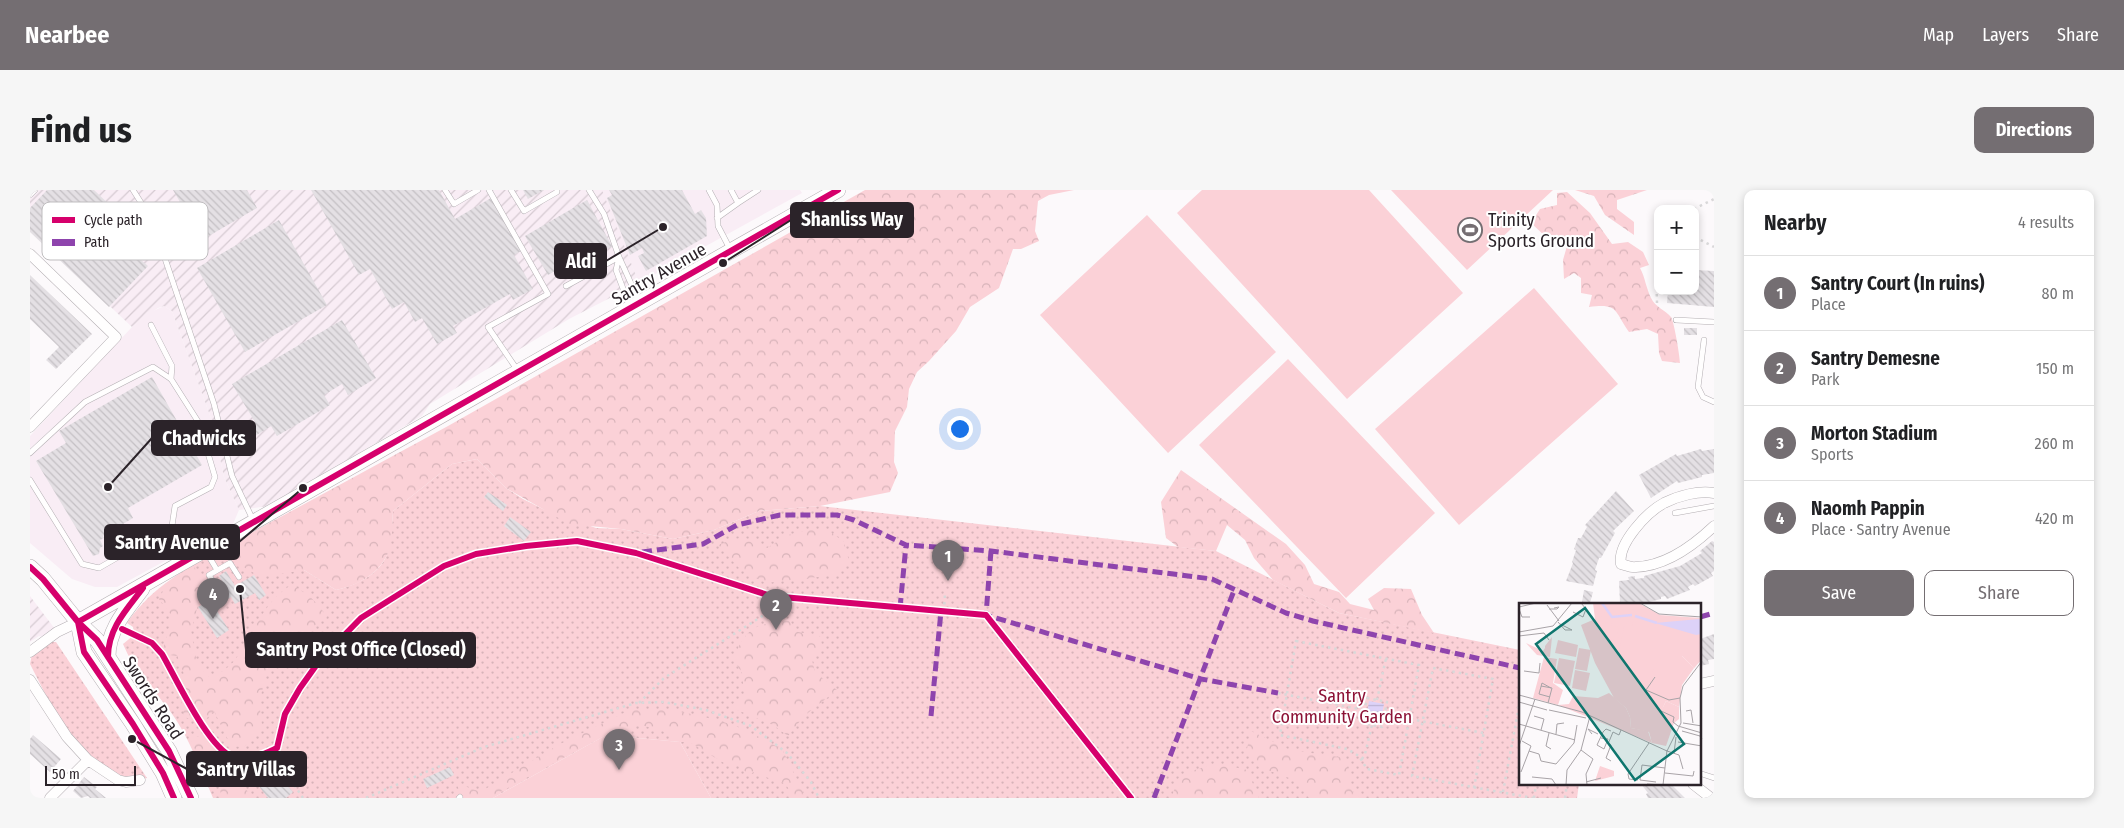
<!DOCTYPE html>
<meta charset="utf-8">
<style>
:root{--surface:#fff;--page:#f6f6f6;--text:#202124;--muted:#757577;--line:#e0e0e0;--accent:#746e72}
body{margin:0;font-family:"Fira Sans Condensed",sans-serif;background:var(--page);color:var(--text)}
.controls{position:absolute;right:15px;top:15px;display:grid;overflow:hidden;border-radius:10px;box-shadow:0 2px 8px #0003}
.controls button{width:45px;height:45px;display:grid;place-items:center;padding:0;border:0;border-bottom:1px solid var(--line);background:var(--surface);color:var(--text);font:25px sans-serif}
.scale{position:absolute;left:15px;bottom:12px;width:91px;box-sizing:border-box;padding-left:5px;border:2px solid #2b2329;border-top:0;font-size:14px;line-height:18px;white-space:nowrap;color:#2b2329;-webkit-text-stroke:4px #fff;paint-order:stroke}
.you{position:absolute;left:929px;top:238px;width:18px;height:18px;margin:-12px;border:4px solid #fff;border-radius:50%;background:#1a73e8;box-shadow:0 0 0 8px #1a73e833}
.badge{display:grid;place-items:center;width:32px;height:32px;border-radius:50%;background:var(--accent);color:#fff;font-size:16px;font-weight:700}
.pin{position:absolute;translate:-50% -41px;filter:drop-shadow(0 1px 2px #0008)}
.pin::after{content:'';position:absolute;top:26px;width:18px;height:15px;background:inherit;clip-path:polygon(0 0,100% 0,50% 100%)}
.list{margin:0;padding:0;list-style:none}
h2{display:flex;justify-content:space-between;align-items:center;height:65px;margin:0;padding:0 20px;font-size:21px}
h2 small{font-size:16px;font-weight:400;color:var(--muted)}
.list li{display:grid;grid-template-columns:32px 1fr auto;gap:15px;align-items:center;box-sizing:border-box;height:75px;padding:0 20px;border-top:1px solid var(--line)}
.list b{display:block;font-size:19px;white-space:nowrap}
.list p{margin:0;font-size:16px;white-space:nowrap;color:var(--muted)}
.list em{font-size:16px;font-style:normal;color:var(--muted)}
.actions{display:flex;gap:10px;padding:15px 20px}
.actions a{flex:1;padding:11px 0;border:1px solid var(--accent);border-radius:10px;text-align:center;font-size:18px;color:var(--accent)}
.actions .main{background:var(--accent);color:#fff}
.map{position:relative;flex:none;width:1684px;height:608px;overflow:hidden;border-radius:10px}
header{display:flex;align-items:center;gap:30px;box-sizing:border-box;height:70px;padding:0 25px;background:var(--accent);color:#fff}
header strong{font-size:24px}
nav{display:flex;gap:28px;margin-inline-start:auto;font-size:18px}
.intro{display:flex;align-items:center;justify-content:space-between;box-sizing:border-box;height:120px;padding:0 30px}
h1{margin:0;font-size:35px}
.button{padding:12px 22px;border-radius:10px;background:var(--accent);color:#fff;font-size:18px;font-weight:700}
main{display:flex;gap:30px;padding:0 30px}
aside{flex:1;background:var(--surface);border-radius:10px;box-shadow:0 2px 8px #0003}
.map>svg:first-child{display:block}
.built{fill:#f9edf5}
.industrial{fill:url(#industrial-furrows)}
.green{fill:url(#green-dots)}
.forest{fill:url(#forest-crowns)}
.pitch{fill:#fbd1d7}
.water{fill:url(#water-rules)}
.building{fill:url(#building-back-hatch)}
.lines{fill:none;stroke-linecap:round;stroke-linejoin:round}
.service-casing{stroke:#b4afb3;stroke-width:6}
.minor-casing{stroke:#b4afb3;stroke-width:11}
.secondary-casing{stroke:#b4afb3;stroke-width:16}
.path{stroke:#d9d8d9;stroke-width:2.5;stroke-dasharray:2.5 4;stroke-linecap:butt}
.service{stroke:#fffefe;stroke-width:5}
.minor{stroke:#fffefe;stroke-width:10}
.secondary{stroke:#fffefe;stroke-width:15}
.quiet{stroke:#8e44ad;stroke-width:5;stroke-dasharray:10 5;stroke-linecap:butt}
.cycleway-casing{stroke:#fff;stroke-width:9}
.cycleway{stroke:#d6006c;stroke-width:6}
.labels{text-anchor:middle;dominant-baseline:central;stroke-width:4;stroke-linejoin:round;paint-order:stroke}
.poi-label{font-size:18px;fill:#2b2329;stroke:#fff;text-anchor:start}
.street-label{font-size:18px;fill:#2b2329;stroke:#fff}
.park-label{font-size:18px;fill:#8c1236;stroke:#fff}
.inset-river{fill:none;stroke:#ddd2f8;stroke-width:2.5}
.inset-road{fill:none;stroke:#a8a3a7;stroke-width:1}
.view{fill:#0f766e;fill-opacity:0.15;stroke:#0f766e;stroke-width:2.5}
.inset-edge{fill:none;stroke:#2b2329;stroke-width:2.5}
.key{fill:#fff;stroke:#bfbdbf;stroke-width:1}
.key-label{font-size:14px;fill:#2b2329}
.leader{fill:none;stroke:#2b2329;stroke-width:2}
.callout-dot{fill:#2b2329;stroke:#fff;stroke-width:2}
.callout{fill:#2b2329;stroke:#2b2329;stroke-width:2}
.callout-label{font-size:19px;text-anchor:middle;font-weight:bold;fill:#fff}
</style>
<header>
<strong>Nearbee</strong>
<nav><a>Map</a><a>Layers</a><a>Share</a></nav>
</header>
<div class="intro"><h1>Find us</h1><a class="button">Directions</a></div>
<main>
<div class="map">
<svg width="1684" height="608" viewBox="0 0 1684 608">
<defs>
<pattern id="industrial-furrows" width="10" height="10" patternUnits="userSpaceOnUse" patternTransform="scale(1.25)"><rect width="10" height="10" fill="#f9edf5"/><path d="M-1 1l2-2M0 10L10 0M9 11l2-2" fill="none" stroke="#d6cbd2"/></pattern>
<pattern id="green-dots" width="8" height="8" patternUnits="userSpaceOnUse" patternTransform="scale(1.25)"><rect width="8" height="8" fill="#fbd1d7"/><path d="M2 2h.1M6 6h.1" fill="none" stroke="#d7b3b9" stroke-width="1.8" stroke-linecap="round"/></pattern>
<pattern id="forest-crowns" width="20" height="18" patternUnits="userSpaceOnUse" patternTransform="scale(1.25)"><rect width="20" height="18" fill="#fbd1d7"/><path d="M2 6a3 3 0 1 1 6 0M12 15a3 3 0 1 1 6 0" fill="none" stroke="#d7b3b9"/></pattern>
<pattern id="water-rules" width="6" height="5" patternUnits="userSpaceOnUse" patternTransform="scale(1.25)"><rect width="6" height="5" fill="#ddd2f8"/><path d="M0 2.5h6" fill="none" stroke="#beb4d5"/></pattern>
<pattern id="building-back-hatch" width="6" height="6" patternUnits="userSpaceOnUse" patternTransform="scale(1.25)"><rect width="6" height="6" fill="#e4e0e4"/><path d="M-1 5l2 2M0 0l6 6M5-1l2 2" fill="none" stroke="#c4c0c4"/></pattern>
</defs>
<rect width="100%" height="100%" fill="#fcf9fb"/>
<path class="built" d="M 571,0 L 770,0 L 772,3 L 609,93 Z
M 134,116 L 142,121 L 182,231 L 194,287 L 209,320 L 203,334 L 87,397 L 65,397 L 42,389 L 0,353 L 0,246 L 102,137 L 121,122 Z"/>
<path class="industrial" d="M 0,0 L 572,0 L 609,93 L 539,129 L 400,214 L 392,226 L 239,316 L 209,320 L 194,287 L 182,231 L 142,121 L 134,116 L 128,118 L 102,137 L 0,41 Z
M 0,406 L 25,439 L 13,447 L 9,446 L 0,452 Z"/>
<path class="green" d="M 447,269 L 476,298 L 493,309 L 513,319 L 566,338 L 591,339 L 643,349 L 684,340 L 729,321 L 790,316 L 1186,361 L 1309,423 L 1490,460 L 1490,594 L 1549,594 L 1547,608 L 681,608 L 650,552 L 576,545 L 463,608 L 183,608 C 170,578 159,547 140,521 C 123,498 104,481 93,454 L 104,445 L 103,437 L 97,433 C 123,395 158,378 197,355 L 274,380 L 306,400 C 328,395 355,382 359,357 C 362,346 362,333 363,321 L 422,274 Z
M 15,452 L 26,452 L 117,588 L 110,590 L 91,591 L 53,560 L 29,531 L 0,474 L 2,464 Z"/>
<path class="forest" d="M 835,0 L 1044,0 L 1019,5 L 1008,11 L 1005,41 L 1009,51 L 991,59 L 983,59 L 969,98 L 940,117 L 926,141 L 899,171 L 887,182 L 879,199 L 877,217 L 865,241 L 864,272 L 868,283 L 860,302 L 790,316 L 729,321 L 684,340 L 643,349 L 591,339 L 539,334 L 476,298 L 447,269 L 422,274 L 363,321 C 362,333 363,349 359,360 C 351,383 329,395 306,400 L 274,380 L 238,386 L 224,383 L 203,371 L 197,356 L 418,236 Z
M 1545,0 L 1617,0 L 1587,10 L 1587,19 L 1604,32 L 1604,45 L 1575,25 L 1564,6 Z
M 1537,2 L 1560,23 L 1582,54 L 1598,52 L 1613,62 L 1619,75 L 1610,78 C 1615,87 1616,98 1621,108 C 1625,117 1635,120 1641,127 C 1644,131 1650,167 1650,173 L 1632,171 L 1629,163 L 1628,144 L 1617,139 L 1599,142 C 1584,121 1589,113 1559,117 L 1562,105 L 1551,103 L 1551,88 L 1544,83 L 1534,89 L 1533,70 L 1537,56 L 1516,47 L 1501,33 L 1510,19 L 1527,15 L 1527,3 Z
M 1151,280 L 1256,354 L 1275,375 L 1284,394 L 1309,402 L 1320,414 L 1344,420 L 1338,409 L 1354,398 L 1381,399 L 1392,425 L 1404,443 L 1309,423 L 1243,390 L 1224,368 L 1215,350 L 1197,335 L 1186,361 L 1148,357 L 1136,348 L 1131,312 Z
M 777,340 L 798,340 L 814,352 L 819,371 L 805,385 L 736,393 L 710,379 L 688,355 C 709,346 718,345 737,358 L 758,345 Z
M 163,375 L 174,393 L 161,441 L 167,474 L 181,489 C 188,484 200,477 205,470 C 225,443 231,414 261,395 C 277,402 287,412 297,427 L 271,445 L 255,454 L 240,474 L 229,511 L 232,536 L 214,557 L 201,556 L 184,521 L 172,533 L 154,527 L 149,494 L 154,484 L 147,466 L 132,464 L 142,426 L 129,409 L 137,393 Z
M 760,431 L 768,442 L 790,446 L 792,456 L 782,470 L 785,482 L 807,500 L 774,526 L 758,546 L 743,535 L 700,517 L 714,504 L 712,483 L 704,470 C 713,438 729,432 760,431 Z
M 602,519 L 639,520 L 667,525 L 704,535 L 752,559 L 776,608 L 759,608 C 763,592 746,591 736,587 C 732,586 728,583 725,581 L 718,586 L 712,577 L 694,573 L 659,552 L 650,552 L 631,540 L 606,534 L 596,543 L 576,545 L 459,608 L 433,608 L 426,593 C 436,595 442,601 452,601 L 528,555 Z
M 1221,541 L 1260,560 L 1316,568 L 1322,601 L 1331,608 L 1279,608 L 1270,592 L 1229,577 L 1216,563 Z
M 166,546 L 183,551 L 193,567 L 203,578 L 211,595 L 225,608 L 192,608 C 187,583 175,573 160,553 Z
M 1186,573 L 1217,580 L 1229,608 L 1141,608 L 1150,585 Z"/>
<path class="pitch" d="M 1172,0 L 1339,0 L 1433,103 L 1317,209 L 1147,23 Z
M 1361,0 L 1523,0 L 1437,80 Z
M 1117,25 L 1246,162 L 1138,263 L 1010,125 Z
M 1504,98 L 1588,194 L 1429,335 L 1345,239 Z
M 1258,169 L 1405,323 L 1316,408 L 1169,255 Z
M 576,545 L 650,552 L 681,608 L 463,608 Z"/>
<path class="water" d="M 1339,511 L 1354,514 L 1350,533 L 1336,530 Z"/>
<path class="building" d="M 17,0 L 64,0 L 124,57 L 111,70 L 118,76 L 79,117 L 0,42 L 0,18 Z
M 143,0 L 217,0 L 227,18 L 172,50 Z
M 281,0 L 409,0 L 425,29 L 461,8 L 491,61 L 484,65 L 503,99 L 483,110 L 480,104 L 423,136 L 427,143 L 407,154 L 392,128 L 385,132 L 374,112 L 362,119 L 340,79 L 329,85 Z
M 493,0 L 514,0 L 498,9 Z
M 579,0 L 652,0 L 665,24 L 671,20 L 676,28 L 677,46 L 616,81 L 608,66 L 614,63 L 612,58 L 600,65 L 577,8 L 582,5 Z
M 557,10 L 582,56 L 556,71 L 553,65 L 518,85 L 495,46 Z
M 249,30 L 297,115 L 215,162 L 167,78 Z
M 1665,80 L 1684,81 L 1684,117 L 1637,113 L 1638,101 L 1665,101 Z
M 0,85 L 62,144 L 26,179 L 16,170 L 29,157 L 0,129 Z
M 312,130 L 346,188 L 318,205 L 312,194 L 294,205 L 300,215 L 247,246 L 241,236 L 225,246 L 219,235 L 225,232 L 202,194 Z
M 1654,138 L 1667,138 L 1667,145 L 1654,145 Z
M 122,187 L 172,275 L 98,318 L 103,328 L 73,346 L 74,348 L 70,350 L 73,356 L 70,358 L 69,364 L 63,366 L 6,271 L 36,253 L 29,241 Z
M 1671,259 L 1672,261 L 1684,259 L 1684,283 L 1672,285 L 1672,287 L 1648,293 L 1647,291 L 1621,308 L 1609,285 L 1646,264 L 1647,266 Z
M 1586,301 L 1604,321 L 1583,341 L 1585,343 L 1571,368 L 1569,368 L 1565,380 L 1567,381 L 1563,396 L 1536,391 L 1543,373 L 1542,372 L 1546,360 L 1544,359 L 1548,348 L 1551,348 L 1557,337 L 1555,335 Z
M 458,302 L 477,315 L 473,321 L 454,307 Z
M 480,327 L 501,342 L 494,351 L 474,336 Z
M 1682,351 L 1684,352 L 1684,381 L 1681,383 L 1683,386 L 1665,396 L 1663,394 L 1658,397 L 1660,400 L 1637,409 L 1635,406 L 1631,407 L 1631,409 L 1619,412 L 1599,414 L 1599,412 L 1590,413 L 1589,391 L 1599,390 L 1598,387 L 1605,386 L 1605,389 L 1614,388 L 1614,386 L 1650,376 L 1672,363 L 1670,361 Z
M 196,381 L 205,396 L 224,385 L 236,405 L 229,410 L 225,403 L 205,414 L 201,407 L 190,414 L 183,402 L 194,395 L 189,386 Z
M 1554,400 L 1563,402 L 1560,413 L 1552,412 Z
M 180,410 L 199,440 L 187,448 L 168,417 Z
M 1684,444 L 1684,469 L 1678,470 L 1679,474 L 1670,476 L 1670,449 Z
M 3,545 L 31,569 L 20,582 L 0,564 L 0,549 Z
M 420,577 L 424,585 L 397,598 L 393,589 Z
M 244,579 L 263,602 L 256,608 L 238,608 L 227,594 Z
M 54,587 L 67,597 L 65,599 L 76,608 L 60,608 L 58,606 L 51,608 L 43,601 Z
M 1611,594 L 1641,594 L 1655,608 L 1618,608 L 1616,604 L 1618,603 Z"/>
<g class="lines">
<defs>
<path id="service" d="M 103,0 L 122,30 L 184,214 L 202,286 L 224,332
M 415,0 L 424,14 L 448,0
M 459,0 L 518,104 L 458,137 L 488,181
M 481,0 L 494,21 L 527,2 L 527,0
M 679,0 L 687,15 L 688,36 L 700,59
M 0,5 L 5,0
M 708,13 L 728,0
M 687,28 L 708,13 L 701,0
M 536,96 L 589,67 L 574,24 L 559,0
M 600,117 L 586,80 L 589,67 L 609,111
M 1646,130 L 1684,132
M 121,135 L 142,176 L 141,189
M 1674,150 L 1668,197 L 1673,207 L 1684,212
M 0,263 L 55,212 L 123,177 L 141,189 L 169,233 L 185,287 L 181,297 L 145,316 L 142,336 L 161,365
M 0,290 L 52,374 L 69,378 L 142,336
M 1645,323 L 1684,316
M 175,360 L 187,380
M 185,395 L 179,385 L 200,373 L 209,387
M 1672,584 L 1684,588
M 429,608 L 430,607"/>
<path id="minor" d="M 0,64 L 86,147 L 0,237
M 1684,303 C 1669,300 1648,306 1634,313 C 1617,322 1587,354 1591,374 C 1596,375 1601,378 1606,377 C 1635,376 1664,355 1684,336
M 0,462 L 27,442 L 48,432
M 0,490 L 37,547 L 58,570 L 88,590 L 96,592 L 110,590
M 1670,494 L 1684,491
M 1663,594 L 1681,608
M 20,608 L 58,570"/>
<path id="secondary" d="M 0,377 L 13,389 L 48,432 L 67,450 L 139,561 L 161,608
M 48,432 L 808,0
M 48,432 L 54,462 L 103,534 L 133,583 L 144,608
M 78,467 C 78,439 96,420 112,399"/>
</defs>
<use href="#service" class="service-casing"/>
<use href="#minor" class="minor-casing"/>
<use href="#secondary" class="secondary-casing"/>
<path class="path" d="M 1664,19 L 1684,9
M 1665,47 L 1684,57
M 537,74 L 543,84
M 1627,113 L 1626,77 L 1628,66
M 914,421 L 915,403
M 97,442 L 122,453 L 132,464 C 146,488 178,558 203,567 C 217,573 234,564 247,558
M 1266,451 L 1389,475 L 1369,585 L 1337,579 L 1329,566 L 1317,559 L 1250,545 Z
M 1248,503 L 1334,520
M 1337,508 L 1357,512 L 1352,537 L 1332,533 Z
M 1347,510 L 1356,468
M 609,513 L 634,488 L 761,408
M 1355,524 L 1453,543
M 1332,569 L 1335,564 L 1342,535
M 1444,598 L 1463,489 L 1403,478 L 1382,586 L 1503,608
M 1473,602 L 1490,511
M 273,608 L 261,590 L 247,558 L 255,524 L 270,498 L 290,470 L 331,428 L 414,376 L 446,364 L 496,356 L 547,351 L 606,363 L 741,406 L 911,421
M 336,608 L 454,557 L 606,513 L 634,512 L 676,520 L 721,536 L 757,563 L 781,592 L 789,608
M 1504,608 L 1506,594
M 1535,608 L 1537,594"/>
<use href="#service" class="service"/>
<use href="#minor" class="minor"/>
<use href="#secondary" class="secondary"/>
<path class="quiet" d="M 961,361 L 956,425 L 1171,489 L 1248,503
M 612,362 L 673,354 L 707,335 L 750,325 L 807,325 L 824,330 L 876,355 L 961,361 L 1182,389 L 1256,423 L 1283,431 L 1490,478
M 870,418 L 876,355
M 1670,427 L 1684,423
M 901,526 L 911,421 L 915,421
M 1124,608 L 1205,398"/>
<defs>
<path id="cycleway" d="M 0,377 L 13,389 L 48,432 L 67,450 L 139,561 L 161,608
M 48,432 L 808,0
M 48,432 L 54,462 L 103,534 L 133,583 L 144,608
M 92,439 L 122,453 L 132,464 C 146,488 178,558 203,567 C 217,573 234,564 247,558 L 255,524 L 270,498 L 290,470 L 331,428 L 414,376 L 446,364 L 496,356 L 547,351 L 606,363 L 741,406 L 956,425 L 1101,608
M 78,467 C 78,438 97,419 113,398"/>
</defs>
<use href="#cycleway" class="cycleway-casing"/>
<use href="#cycleway" class="cycleway"/>
</g>
<defs>
<symbol id="stadium-ring" viewBox="-11 -11 22 22"><circle r="9.5" fill="#fff" stroke="#746e72" stroke-width="1.5"/><path d="M0-5a6.5 5 0 1 0 0 10a6.5 5 0 1 0 0-10ZM-3.5-1.8h7v3.6h-7Z" fill="#746e72"/></symbol>
</defs>
<g fill-rule="evenodd">
<use href="#stadium-ring" x="1426" y="26" width="28" height="28"/>
</g>
<g class="labels">
<g class="poi-label">
<text x="1458" y="30">Trinity<tspan x="1458" dy="21">Sports Ground</tspan></text>
</g>
<g class="street-label">
<text transform="translate(629 84) rotate(-30)">Santry Avenue</text>
<text transform="translate(123 508) rotate(57)">Swords Road</text>
</g>
<g class="park-label">
<text x="1312" y="506">Santry<tspan x="1312" dy="21">Community Garden</tspan></text>
</g>
</g>
<g transform="translate(1489 413)">
<rect width="182" height="182" fill="#fcf9fb"/>
<path d="M 74,0 L 120,0 L 141,12 L 182,15 L 182,57 L 175,65 L 164,51 L 143,106 L 147,98 L 160,104 L 160,116 L 155,120 L 147,143 L 133,140 L 130,129 L 112,125 L 111,114 L 107,105 L 95,95 L 76,60 L 62,22 L 76,16 ZM 81,163 L 95,168 L 95,173 L 76,178 Z" fill="#fbd1d7"/>
<path d="M 78,0 L 114,0 L 119,12 L 136,17 L 135,21 L 116,19 L 111,25 L 116,16 L 113,14 L 105,24 L 100,49 L 96,50 L 92,45 L 96,36 L 91,37 L 88,47 L 85,37 L 91,28 L 98,28 L 100,35 L 99,25 L 103,20 L 92,27 L 87,23 L 82,26 L 81,21 L 92,19 L 93,24 L 98,19 L 86,9 L 82,14 L 77,13 L 80,9 L 75,4 L 81,6 ZM 180,32 L 182,57 L 175,65 L 157,47 ZM 33,34 L 31,54 L 18,52 L 7,40 L 24,48 L 26,45 L 26,52 L 26,43 ZM 90,90 L 107,105 L 111,114 L 112,125 L 129,128 L 133,140 L 39,102 L 50,101 L 54,93 L 79,95 Z" fill="#fbd1d7"/>
<path d="M 39,37 L 59,42 L 57,54 L 36,50 ZM 60,45 L 72,47 L 68,68 L 56,66 ZM 157,47 L 175,65 L 163,82 L 160,104 L 147,98 L 143,106 L 126,99 L 123,92 L 139,57 ZM 25,54 L 38,56 L 34,80 L 44,87 L 39,102 L 14,95 ZM 40,55 L 56,58 L 51,83 L 35,80 ZM 56,67 L 71,70 L 67,88 L 53,85 Z" fill="#fbd1d7"/>
<path d="M 180,16 L 182,17 L 182,31 L 177,32 L 136,20 Z" fill="#ddd2f8"/>
<path class="inset-river" d="M 83,0 L 93,14 L 113,12M 116,13 L 138,20"/>
<path class="inset-road" d="M 121,0 L 140,11 L 183,14M 28,2 L 40,18M 0,4 L 17,0M 0,6 L 3,14 L 11,14M 30,6 L 38,6 L 40,4 L 35,5M 54,9 L 64,14 L 67,6 L 62,0M 39,19 L 46,27 L 53,27 L 41,21M 0,29 L 34,23 L 53,0M 0,33 L 25,30 L 30,37M 5,68 L 20,70 L 21,60M 136,74 L 127,87 L 150,97 L 161,95M 22,83 L 33,85 L 29,100M 0,92 L 63,109 L 148,148M 31,94 L 20,91 L 23,80 L 32,85M 0,99 L 28,107M 30,107 L 67,115M 140,107 L 155,114 L 154,119 L 159,123M 167,108 L 172,107 L 174,120M 15,113 L 25,116 L 22,127M 164,120 L 183,123M 0,121 L 56,137M 159,123 L 183,130M 163,128 L 181,133 L 183,136M 30,130 L 27,143 L 32,146M 37,131 L 38,121 L 45,120M 73,131 L 69,126 L 79,131M 82,135 L 89,136 L 85,146 L 78,142 L 84,129 L 87,126 L 92,128M 159,139 L 183,143M 0,143 L 16,96M 62,147 L 74,156 L 67,171 L 68,182M 10,148 L 20,151 L 22,158 L 37,161 L 55,140 L 58,122M 148,148 L 160,152 L 164,166M 148,148 L 162,120 L 161,95 L 164,83 L 183,58M 155,150 L 157,134M 92,158 L 87,155 L 92,142 L 89,141 L 94,129 L 100,132 L 102,127M 2,169 L 12,143 L 3,138M 146,170 L 174,173 L 175,168M 13,174 L 33,176 L 37,182M 119,177 L 110,176 L 109,171 L 130,140M 67,179 L 82,175M 137,179 L 121,177 L 123,162 L 146,165M 128,181 L 143,182M 47,182 L 48,167 L 62,147 L 71,113M 144,182 L 148,147"/>
<path class="view" d="M 66,5 L 165,141 L 116,177 L 17,41 Z"/>
<rect width="182" height="182" class="inset-edge"/>
</g>
<rect x="12" y="12" width="166" height="58" rx="8" class="key"/>
<rect x="22" y="27" width="23" height="6" fill="#d6006c"/>
<rect x="22" y="49" width="23" height="7" fill="#8e44ad"/>
<g class="key-label">
<text x="54" y="35">Cycle path</text>
<text x="54" y="57">Path</text>
</g>
<path class="leader" d="M693 73L761 30M633 37L576 71M78 297L122 248M273 298L209 352M210 399L216 460M102 549L157 579"/>
<g class="callout-dot">
<circle cx="693" cy="73" r="5"/>
<circle cx="633" cy="37" r="5"/>
<circle cx="78" cy="297" r="5"/>
<circle cx="273" cy="298" r="5"/>
<circle cx="210" cy="399" r="5"/>
<circle cx="102" cy="549" r="5"/>
</g>
<g class="callout">
<rect x="761" y="13" width="122" height="34" rx="5"/>
<rect x="525" y="54" width="51" height="34" rx="5"/>
<rect x="122" y="231" width="103" height="34" rx="5"/>
<rect x="75" y="335" width="134" height="34" rx="5"/>
<rect x="216" y="443" width="229" height="34" rx="5"/>
<rect x="157" y="562" width="119" height="34" rx="5"/>
</g>
<g class="callout-label">
<text x="822" y="36">Shanliss Way</text>
<text x="551" y="78">Aldi</text>
<text x="174" y="255">Chadwicks</text>
<text x="142" y="359">Santry Avenue</text>
<text x="331" y="466">Santry Post Office (Closed)</text>
<text x="216" y="586">Santry Villas</text>
</g>
</svg>
<div class="controls">
<button>+</button>
<button>−</button>
</div>
<div class="scale">50 m</div>
<div class="you"></div>
<div class="pin badge" style="left:918px;top:391px">1</div>
<div class="pin badge" style="left:746px;top:440px">2</div>
<div class="pin badge" style="left:589px;top:580px">3</div>
<div class="pin badge" style="left:183px;top:429px">4</div>
</div>
<aside>
<h2>Nearby<small>4 results</small></h2>
<ul class="list">
<li><span class="badge">1</span><div><b>Santry Court (In ruins)</b><p>Place</p></div><em>80 m</em></li>
<li><span class="badge">2</span><div><b>Santry Demesne</b><p>Park</p></div><em>150 m</em></li>
<li><span class="badge">3</span><div><b>Morton Stadium</b><p>Sports</p></div><em>260 m</em></li>
<li><span class="badge">4</span><div><b>Naomh Pappin</b><p>Place · Santry Avenue</p></div><em>420 m</em></li>
</ul>
<div class="actions"><a class="main">Save</a><a>Share</a></div>
</aside>
</main>
